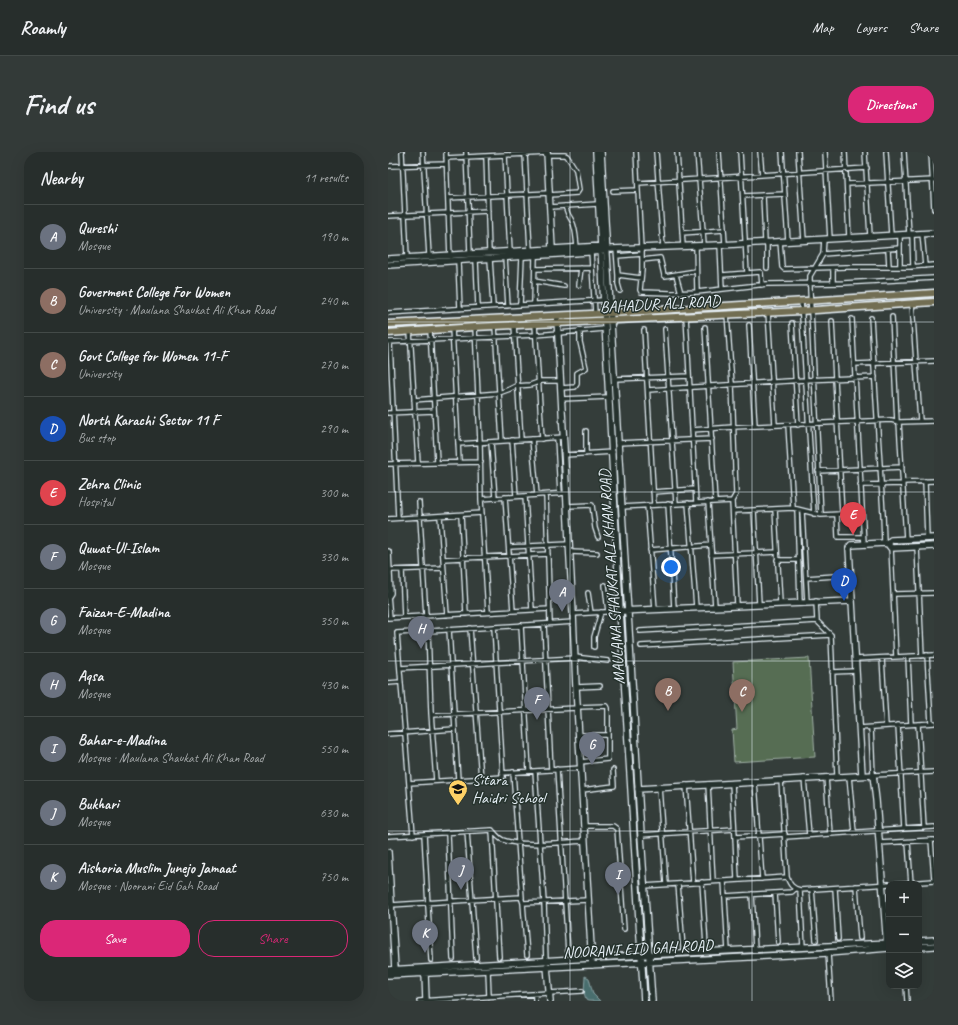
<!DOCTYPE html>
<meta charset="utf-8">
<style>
:root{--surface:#272e2c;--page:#333a38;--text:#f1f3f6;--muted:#a4a8a9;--line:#434a48;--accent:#db2777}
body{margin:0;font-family:Caveat,sans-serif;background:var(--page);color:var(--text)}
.controls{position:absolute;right:12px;bottom:12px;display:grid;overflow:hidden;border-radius:8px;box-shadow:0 4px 16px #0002}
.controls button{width:36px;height:36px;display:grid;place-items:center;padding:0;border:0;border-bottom:1px solid var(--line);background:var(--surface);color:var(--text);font:20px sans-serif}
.you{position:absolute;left:283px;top:415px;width:14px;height:14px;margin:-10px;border:3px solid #fff;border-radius:50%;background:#1a73e8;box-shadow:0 0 0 6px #1a73e833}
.badge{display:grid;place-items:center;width:26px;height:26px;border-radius:50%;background:var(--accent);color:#fff;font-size:13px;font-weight:700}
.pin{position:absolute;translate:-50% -33px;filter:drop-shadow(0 1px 2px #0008)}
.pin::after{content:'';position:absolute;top:21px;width:14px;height:12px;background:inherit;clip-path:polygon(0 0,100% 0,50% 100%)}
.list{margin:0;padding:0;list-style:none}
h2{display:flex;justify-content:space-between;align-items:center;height:52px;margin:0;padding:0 16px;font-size:17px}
h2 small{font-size:13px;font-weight:400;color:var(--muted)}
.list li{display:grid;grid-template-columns:26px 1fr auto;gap:12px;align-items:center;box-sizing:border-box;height:64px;padding:0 16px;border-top:1px solid var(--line)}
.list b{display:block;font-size:15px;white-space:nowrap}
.list p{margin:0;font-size:13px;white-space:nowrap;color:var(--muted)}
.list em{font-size:13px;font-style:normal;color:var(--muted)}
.actions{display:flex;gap:8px;padding:12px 16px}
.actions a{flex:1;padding:9px 0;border:1px solid var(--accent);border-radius:16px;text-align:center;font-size:14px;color:var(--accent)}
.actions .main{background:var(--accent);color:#fff}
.icon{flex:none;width:22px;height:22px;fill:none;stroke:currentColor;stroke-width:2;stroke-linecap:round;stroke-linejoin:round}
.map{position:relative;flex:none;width:546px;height:849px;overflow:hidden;border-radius:16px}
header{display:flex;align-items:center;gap:24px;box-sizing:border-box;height:56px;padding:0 20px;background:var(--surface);border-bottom:1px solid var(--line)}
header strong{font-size:19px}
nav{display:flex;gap:22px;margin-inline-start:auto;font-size:14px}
.intro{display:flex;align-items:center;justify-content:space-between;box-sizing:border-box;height:96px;padding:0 24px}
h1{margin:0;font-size:28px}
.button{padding:10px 18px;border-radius:16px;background:var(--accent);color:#fff;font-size:14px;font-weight:700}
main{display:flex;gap:24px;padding:0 24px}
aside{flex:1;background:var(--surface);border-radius:16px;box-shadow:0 4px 16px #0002}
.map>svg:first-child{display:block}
.green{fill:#566d52;stroke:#9fafa5}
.water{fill:#4a6e6e;stroke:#89a2a5}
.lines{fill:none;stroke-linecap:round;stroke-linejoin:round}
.street-casing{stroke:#e8f1f8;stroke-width:6}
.secondary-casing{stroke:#e8f1f8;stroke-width:8}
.primary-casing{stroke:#e8f1f8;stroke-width:9}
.street{stroke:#26332d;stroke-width:3.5}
.secondary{stroke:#26332d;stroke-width:5.5}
.primary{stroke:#726e52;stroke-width:6}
.grid{fill:none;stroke:#e8f1f8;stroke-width:1;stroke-opacity:0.55}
.labels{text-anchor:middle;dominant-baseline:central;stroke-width:3;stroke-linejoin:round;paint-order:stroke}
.street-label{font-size:16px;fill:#e8f1f8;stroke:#26332d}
.poi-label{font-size:16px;fill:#e8f1f8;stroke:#26332d;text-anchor:start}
</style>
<header>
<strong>Roamly</strong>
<nav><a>Map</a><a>Layers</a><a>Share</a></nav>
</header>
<div class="intro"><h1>Find us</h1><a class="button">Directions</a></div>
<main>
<aside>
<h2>Nearby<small>11 results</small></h2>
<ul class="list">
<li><span class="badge" style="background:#6b7280">A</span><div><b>Qureshi</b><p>Mosque</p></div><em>190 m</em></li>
<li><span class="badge" style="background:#8d6e63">B</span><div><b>Goverment College For Women</b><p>University · Maulana Shaukat Ali Khan Road</p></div><em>240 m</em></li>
<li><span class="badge" style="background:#8d6e63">C</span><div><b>Govt College for Women 11-F</b><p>University</p></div><em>270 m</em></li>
<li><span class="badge" style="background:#1a4fb4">D</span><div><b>North Karachi Sector 11 F</b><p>Bus stop</p></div><em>290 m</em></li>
<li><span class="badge" style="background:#e0444e">E</span><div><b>Zehra Clinic</b><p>Hospital</p></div><em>300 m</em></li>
<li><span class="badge" style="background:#6b7280">F</span><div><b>Quwat-Ul-Islam</b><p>Mosque</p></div><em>330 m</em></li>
<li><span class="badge" style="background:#6b7280">G</span><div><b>Faizan-E-Madina</b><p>Mosque</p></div><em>350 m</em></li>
<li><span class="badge" style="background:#6b7280">H</span><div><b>Aqsa</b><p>Mosque</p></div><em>430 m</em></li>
<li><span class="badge" style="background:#6b7280">I</span><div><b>Bahar-e-Madina</b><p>Mosque · Maulana Shaukat Ali Khan Road</p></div><em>550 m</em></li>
<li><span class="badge" style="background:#6b7280">J</span><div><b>Bukhari</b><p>Mosque</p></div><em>630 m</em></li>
<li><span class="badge" style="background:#6b7280">K</span><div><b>Aishoria Muslim Junejo Jamaat</b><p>Mosque · Noorani Eid Gah Road</p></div><em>750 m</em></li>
</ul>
<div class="actions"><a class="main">Save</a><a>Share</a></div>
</aside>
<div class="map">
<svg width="546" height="849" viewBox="0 0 546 849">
<rect width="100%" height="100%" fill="#343d3a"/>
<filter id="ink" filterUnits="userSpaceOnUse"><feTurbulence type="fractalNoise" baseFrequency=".025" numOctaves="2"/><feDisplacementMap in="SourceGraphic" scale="8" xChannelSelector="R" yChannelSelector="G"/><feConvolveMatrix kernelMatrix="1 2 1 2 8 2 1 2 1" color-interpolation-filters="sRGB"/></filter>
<g filter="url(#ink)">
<path class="green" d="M 421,506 L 427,605 L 346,610 L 344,578 L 349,577 L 345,510 Z"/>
<path class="water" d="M 197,824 L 201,826 L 205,842 L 212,849 L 200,849 L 198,848 L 196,840 Z"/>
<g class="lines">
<defs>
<path id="street" d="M 14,0 L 19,105
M 35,0 L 41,104
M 58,0 L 62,105
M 78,0 L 82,101
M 248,0 L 253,96
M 268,0 L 275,95
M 289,0 L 295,94
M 309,0 L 316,93
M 331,0 L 337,92
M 352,0 L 359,121
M 372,0 L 374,23
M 394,0 L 400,89
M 410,0 L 416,88
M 437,0 L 442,87
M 457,0 L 461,86
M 477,0 L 482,84
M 498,0 L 503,83
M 516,0 L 521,82
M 543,0 L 546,57
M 137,2 L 142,98
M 117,3 L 122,99
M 159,3 L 177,3 L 179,4 L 188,18 L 191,38 L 189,41 L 161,43
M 98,4 L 101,100
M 58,6 L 159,1
M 0,14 L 58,12
M 250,31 L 479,16
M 459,32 L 546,28
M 225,39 L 250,38
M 375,43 L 377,90
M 355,44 L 397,42
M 60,46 L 161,41
M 177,54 C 179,61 180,63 184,69 C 188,77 188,87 189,95
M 162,55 L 210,52
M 0,64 L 100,59
M 294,81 L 336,78
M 534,81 L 537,114
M 524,82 L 525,115
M 392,89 L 394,115 L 396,117 L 458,115 L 521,115 L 546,113
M 379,90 L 379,116
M 332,93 L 334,137
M 308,94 L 309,140
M 254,96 L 254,118 L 252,138 L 253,140 L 283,141 L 309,140 L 379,132 L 455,131 L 546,126
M 228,97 L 230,123 L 253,126
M 500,97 L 501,114
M 203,100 L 207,161
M 435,102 L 512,96
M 229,104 L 254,102
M 117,105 L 120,154
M 102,107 L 105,154
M 88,108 L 90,155
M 254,108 L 272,106 L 276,123 L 277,124 L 308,119
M 70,109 L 72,157
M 512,115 L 512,83
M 445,116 L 445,131
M 147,117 L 204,116
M 230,123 L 230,132 L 232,139
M 288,123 L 293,141
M 334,123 L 372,120 L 373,121 L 374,133
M 146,129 L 176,134
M 191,133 L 193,116
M 413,149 L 426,362
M 524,151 L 532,269
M 146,152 L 147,103
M 132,153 L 134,104
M 380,160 L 387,273
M 0,161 L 215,148
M 339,162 L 344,232 L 348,342 L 344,349 L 349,453
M 298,164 L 308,351
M 504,165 L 509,270
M 483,166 L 495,362 L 496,391
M 464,167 L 476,392
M 444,169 L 454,362
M 404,171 L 410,273
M 147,172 L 154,287
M 126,173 L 133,288
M 361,173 L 367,274
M 107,174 L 114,289
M 87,175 L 92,290 L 93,347 L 100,460
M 317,175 L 327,350
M 64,176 L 71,309
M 277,177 L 288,352
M 42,178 L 49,310
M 256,178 L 266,353
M 22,179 L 30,311
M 0,190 L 148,183 L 216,177
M 2,190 L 10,366
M 467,212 L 546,209
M 226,227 L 301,224
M 173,236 L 187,235 L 189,232 L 189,221 L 198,216 L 192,190 L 192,178
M 260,238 L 417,228 L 487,225
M 173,247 L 221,245
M 26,248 L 111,241 L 122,237 L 128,234 L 142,233 L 153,229 L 172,229
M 0,261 L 46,259
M 511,270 L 518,387
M 400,273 L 405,356
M 304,278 L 345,275 L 503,268 L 511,270 L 546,269
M 198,279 L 198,302
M 169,286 L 172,342
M 144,287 L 149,343
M 124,288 L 128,344
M 103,290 L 107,346
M 229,291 L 324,287
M 70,292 L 176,285
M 176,303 L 225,300
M 0,312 L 93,310
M 430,319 L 514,315
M 537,329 L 539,386
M 515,330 L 546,329
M 472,333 L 515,332
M 265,340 L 307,337
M 158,343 L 162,471
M 137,344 L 144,458
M 117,345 L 125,459
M 93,347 L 178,341
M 31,350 L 38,464
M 320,350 L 327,454
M 300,351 L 308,455
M 280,352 L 286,456
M 259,353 L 267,457
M 179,354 L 204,353 L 207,376 L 210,385
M 233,355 L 344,349
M 387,357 L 392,451
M 409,357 L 412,450
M 366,358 L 371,452
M 345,359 L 405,356 L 433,363 L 473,361
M 414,359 L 419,450
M 73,363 L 78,462
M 433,363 L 422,138 L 422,124 L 435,102 L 436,87
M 449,363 L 450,385 L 475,385
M 52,364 L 59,463
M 0,367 L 94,361
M 121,395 L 181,392
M 503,395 L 508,505
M 529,395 L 534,504
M 262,398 L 323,393
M 182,400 L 209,401
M 323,403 L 389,400
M 55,407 L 160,402
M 389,408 L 410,408
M 1,418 L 55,416
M 14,418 L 16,465
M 418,426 L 462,423
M 217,433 L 220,460
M 200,441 L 203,461
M 506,442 L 546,441
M 0,443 L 2,466
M 428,449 L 429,469
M 185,462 L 232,459
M 0,466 L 161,457
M 156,472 L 163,618
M 133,473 L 141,619
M 82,476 L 93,627
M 61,477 L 70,628
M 40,478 L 43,561 L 48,629
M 252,479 L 429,469 L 443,483 L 449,624
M 253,494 L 443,483
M 206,495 L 206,485 L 213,460
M 539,503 L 543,571
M 187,505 L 220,509
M 520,505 L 523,572
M 494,506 L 498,574
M 467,507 L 546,503
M 12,516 L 187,506
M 444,520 L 468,519
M 0,531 L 13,530
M 188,535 L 212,534
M 189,555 L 219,554 L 220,556 L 220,607 L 192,610
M 44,563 L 189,556
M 530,572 L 536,676
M 510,573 L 516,677
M 471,576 L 546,571
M 483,576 L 485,623 L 546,620
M 0,582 L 66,577
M 191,583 L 220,583
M 169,617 L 180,801
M 147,619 L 156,750 L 158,809
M 125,620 L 134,746
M 114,621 L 193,616
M 461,624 L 466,680
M 438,625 L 442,682
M 416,626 L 421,683
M 393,628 L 399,725 C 402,733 404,736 412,738 L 415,796
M 367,630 L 374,727
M 21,631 L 115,625 L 106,475
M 344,631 L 347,685 L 397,682
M 320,632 L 325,729
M 298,633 L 305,731
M 271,635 L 278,732
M 194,638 L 226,634 L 225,618
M 196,674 L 225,674 L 229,677 L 236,777
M 104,678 L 111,805
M 79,679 L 88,806
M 60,681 L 65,807
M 36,682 L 43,808
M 25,683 L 9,481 L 186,470
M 253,683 L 346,677
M 0,684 L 104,678 C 107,681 110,686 115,688 C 133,695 176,690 197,689
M 347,685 L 349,728
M 397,685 L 546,675
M 543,688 L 546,727
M 520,690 L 523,732
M 491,691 L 546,688
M 336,729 L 340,799
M 314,730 L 318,794
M 290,732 L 295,796
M 504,732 L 546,729
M 256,734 L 399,725
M 468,734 L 472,786
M 447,736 L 450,787
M 424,737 L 428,788
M 412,738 L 501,732
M 387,741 L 390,790
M 364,742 L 367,798
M 337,744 L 404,740 L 407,737
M 0,751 L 3,753 L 133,745 L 135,751 L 200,748
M 135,751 L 139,803
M 440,801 L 443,849
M 100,818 L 101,845
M 518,834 L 519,849
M 147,842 L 147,849
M 31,849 L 194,839"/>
<path id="secondary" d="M 159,0 L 164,97
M 208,0 L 232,459 L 256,849
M 213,0 L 253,683 L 264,849
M 223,97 L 332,93 L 546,81
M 0,107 L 215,94
M 0,113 L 216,99
M 169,166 L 185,462 L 188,535 L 204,813
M 500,392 L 503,388 L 546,386
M 0,400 L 2,441 L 0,444
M 232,459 L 464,449
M 474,623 L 461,396 L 463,393 L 496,391 L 500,392 L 503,396 L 546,394
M 250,637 L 485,623 L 488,648 L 499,795
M 0,700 L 7,817
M 531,789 L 546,788
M 531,795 L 546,794
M 159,814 L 162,849
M 0,818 L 253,803 L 501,791
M 37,821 L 38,849
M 0,823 L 440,801 L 501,796"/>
<path id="primary" d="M 0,172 L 223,161 L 546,141
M 0,181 L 87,175 L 413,159 L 546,150"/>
</defs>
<use href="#street" class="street-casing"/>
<use href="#secondary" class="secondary-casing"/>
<use href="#primary" class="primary-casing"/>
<use href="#street" class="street"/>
<use href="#secondary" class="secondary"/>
<use href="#primary" class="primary"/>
</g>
</g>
<path class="grid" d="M 182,0 L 182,849M 364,0 L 364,849M 0,170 L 546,170M 0,340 L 546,340M 0,509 L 546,509M 0,679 L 546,679"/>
<defs>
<symbol id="school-pin" viewBox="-11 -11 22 30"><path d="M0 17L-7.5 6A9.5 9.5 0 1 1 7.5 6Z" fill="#ffd166" stroke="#26332d"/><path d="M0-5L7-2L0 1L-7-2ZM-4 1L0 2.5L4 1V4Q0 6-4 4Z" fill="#111"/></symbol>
</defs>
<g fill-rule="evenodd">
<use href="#school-pin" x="59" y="626" width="22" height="30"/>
</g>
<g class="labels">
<g class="street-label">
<text transform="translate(272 152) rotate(-3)">BAHADUR ALI ROAD</text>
<text transform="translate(224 425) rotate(-94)">MAULANA SHAUKAT ALI KHAN ROAD</text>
<text transform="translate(250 797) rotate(-3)">NOORANI EID GAH ROAD</text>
</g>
<g class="poi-label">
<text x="84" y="628">Sitara<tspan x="84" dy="18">Haidri School</tspan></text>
</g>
</g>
</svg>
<div class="controls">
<button>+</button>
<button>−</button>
<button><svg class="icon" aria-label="layers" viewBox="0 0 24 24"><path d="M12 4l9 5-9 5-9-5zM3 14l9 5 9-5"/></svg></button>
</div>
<div class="you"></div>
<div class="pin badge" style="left:174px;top:460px;background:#6b7280">A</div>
<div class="pin badge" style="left:280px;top:559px;background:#8d6e63">B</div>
<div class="pin badge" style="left:354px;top:560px;background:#8d6e63">C</div>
<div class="pin badge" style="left:456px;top:449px;background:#1a4fb4">D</div>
<div class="pin badge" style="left:465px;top:383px;background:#e0444e">E</div>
<div class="pin badge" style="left:149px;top:568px;background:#6b7280">F</div>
<div class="pin badge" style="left:204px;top:613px;background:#6b7280">G</div>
<div class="pin badge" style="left:33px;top:497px;background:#6b7280">H</div>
<div class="pin badge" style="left:230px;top:743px;background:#6b7280">I</div>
<div class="pin badge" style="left:73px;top:738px;background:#6b7280">J</div>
<div class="pin badge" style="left:37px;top:801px;background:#6b7280">K</div>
</div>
</main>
